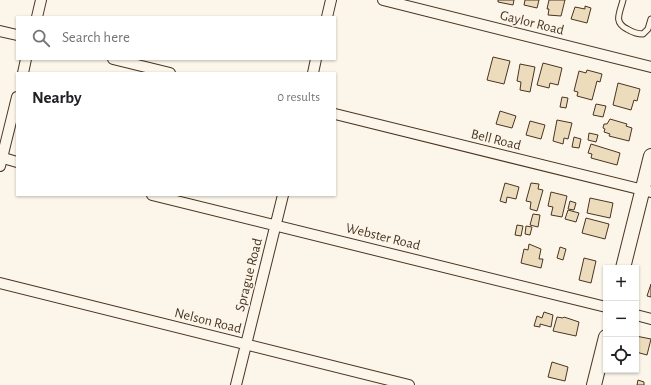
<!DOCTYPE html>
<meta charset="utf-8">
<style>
:root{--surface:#fff;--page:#f2f2f2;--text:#202124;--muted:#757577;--line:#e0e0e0}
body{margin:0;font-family:"Alegreya Sans",sans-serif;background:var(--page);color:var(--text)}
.controls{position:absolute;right:12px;bottom:12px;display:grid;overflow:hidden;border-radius:0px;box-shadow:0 1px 3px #0004}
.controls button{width:36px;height:36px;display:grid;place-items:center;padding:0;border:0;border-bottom:1px solid var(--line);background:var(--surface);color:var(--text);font:20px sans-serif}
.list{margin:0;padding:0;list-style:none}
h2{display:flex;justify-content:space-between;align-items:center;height:52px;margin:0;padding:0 16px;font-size:17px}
h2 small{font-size:13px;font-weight:400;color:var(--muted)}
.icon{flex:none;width:22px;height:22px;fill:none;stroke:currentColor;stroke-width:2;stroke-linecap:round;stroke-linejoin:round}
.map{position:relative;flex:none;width:651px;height:385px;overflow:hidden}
.search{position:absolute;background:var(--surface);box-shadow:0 1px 3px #0004;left:16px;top:16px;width:320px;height:44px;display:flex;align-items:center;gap:10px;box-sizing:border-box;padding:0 14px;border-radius:0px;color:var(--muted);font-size:15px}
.panel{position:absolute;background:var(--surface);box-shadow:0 1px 3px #0004;left:16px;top:72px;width:320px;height:124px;border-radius:0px}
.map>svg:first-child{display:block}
.building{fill:#ecdcbc;stroke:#4a3520}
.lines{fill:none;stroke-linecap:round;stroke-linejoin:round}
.lane-casing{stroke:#4a3520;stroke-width:7}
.street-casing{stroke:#4a3520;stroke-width:12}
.secondary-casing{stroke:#4a3520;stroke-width:16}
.lane{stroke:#fbf6e9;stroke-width:5}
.street{stroke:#fbf6e9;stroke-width:10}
.secondary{stroke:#fbf6e9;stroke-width:14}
.labels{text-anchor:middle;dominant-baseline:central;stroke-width:3;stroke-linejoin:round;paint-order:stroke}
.street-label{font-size:14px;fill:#4a3520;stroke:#fbf6e9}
</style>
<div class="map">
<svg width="651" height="385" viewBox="0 0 651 385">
<rect width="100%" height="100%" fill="#fbf6e9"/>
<path class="building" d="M 498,0 L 514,0 L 513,5 L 498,2 Z
M 525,0 L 539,0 L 537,8 L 524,5 Z
M 549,0 L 565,0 L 561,16 L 548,15 L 549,9 L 547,9 Z
M 585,6 L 591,8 L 587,23 L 571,19 L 575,7 L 585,9 Z
M 493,57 L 510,61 L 504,84 L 487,80 Z
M 543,63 L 562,68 L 558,85 L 550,83 L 549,88 L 537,85 Z
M 520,64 L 535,67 L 530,92 L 520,90 L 521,82 L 517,81 Z
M 587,70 L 602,74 L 600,82 L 597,81 L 592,100 L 577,96 L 578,92 L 574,91 L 579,71 L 586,73 Z
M 618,83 L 640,89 L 637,101 L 634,100 L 631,110 L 613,105 Z
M 562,97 L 568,98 L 566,108 L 560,107 Z
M 596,104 L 606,106 L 603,117 L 593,115 Z
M 500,111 L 516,116 L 512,128 L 496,124 Z
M 610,119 L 627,124 L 626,126 L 632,128 L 629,141 L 609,136 L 610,134 L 604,132 L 605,129 L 603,128 L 604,124 L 607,124 Z
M 557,120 L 572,123 L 568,139 L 564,138 L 563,144 L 553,141 Z
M 530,121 L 545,125 L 541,139 L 526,135 Z
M 589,133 L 598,135 L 596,142 L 588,140 Z
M 574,137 L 581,139 L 579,148 L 572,147 Z
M 591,144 L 620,153 L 617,165 L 591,158 L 592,154 L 588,153 Z
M 505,183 L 519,187 L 516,199 L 507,197 L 506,203 L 500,201 Z
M 531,183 L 539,184 L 538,189 L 543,190 L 537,211 L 530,209 L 531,202 L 526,201 Z
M 551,192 L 567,196 L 562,217 L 551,215 L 553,207 L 548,206 Z
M 590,198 L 613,203 L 610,218 L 587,213 Z
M 570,201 L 576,203 L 574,210 L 568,209 Z
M 568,210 L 579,213 L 576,222 L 565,219 Z
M 533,214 L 540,215 L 538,227 L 530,225 Z
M 586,218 L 609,224 L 605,239 L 582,233 Z
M 517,225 L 523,226 L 521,236 L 515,235 Z
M 526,226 L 532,227 L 530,235 L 525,234 Z
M 529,244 L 541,249 L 539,259 L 543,259 L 541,268 L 521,263 L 524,249 L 528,250 Z
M 560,247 L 566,249 L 563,260 L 557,258 Z
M 584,258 L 596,261 L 591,283 L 579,280 Z
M 651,284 L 651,297 L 647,296 Z
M 544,312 L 553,315 L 551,327 L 540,324 L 540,327 L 534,326 L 537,316 L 542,318 Z
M 557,317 L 563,318 L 564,317 L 579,322 L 576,336 L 553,331 Z
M 636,336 L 651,339 L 647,355 L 636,352 Z
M 552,362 L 568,367 L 565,381 L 548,377 Z
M 638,380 L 644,382 L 644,385 L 637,385 Z"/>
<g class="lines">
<defs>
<path id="lane" d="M 623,0 C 620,13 613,22 627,29 C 632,32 636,34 643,34 L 648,29 L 651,19"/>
<path id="street" d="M 383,0 L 651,67
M 37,17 L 41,0
M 327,17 L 331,0
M 0,31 L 17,35
M 113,59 L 170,73
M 23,73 L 26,59
M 313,73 L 316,59
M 335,114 L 651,192
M 0,157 L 17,162
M 0,166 L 17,97
M 152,195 L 606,307
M 0,283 L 409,385
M 636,315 L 651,319
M 236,385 L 283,195"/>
<path id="secondary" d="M 623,268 L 651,156
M 594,385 L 606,337"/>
</defs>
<use href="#lane" class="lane-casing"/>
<use href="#street" class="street-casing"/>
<use href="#secondary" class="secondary-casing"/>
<use href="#lane" class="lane"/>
<use href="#street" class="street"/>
<use href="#secondary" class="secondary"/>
</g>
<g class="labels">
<g class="street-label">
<text transform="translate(532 23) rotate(14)">Gaylor Road</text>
<text transform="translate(496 140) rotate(14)">Bell Road</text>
<text transform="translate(383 237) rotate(14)">Webster Road</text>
<text transform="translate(249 275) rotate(-76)">Sprague Road</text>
<text transform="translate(208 321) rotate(14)">Nelson Road</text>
</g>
</g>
</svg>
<div class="controls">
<button>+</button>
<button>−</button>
<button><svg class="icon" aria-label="locate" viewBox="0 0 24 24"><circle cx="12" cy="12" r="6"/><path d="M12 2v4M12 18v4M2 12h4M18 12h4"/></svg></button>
</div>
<div class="search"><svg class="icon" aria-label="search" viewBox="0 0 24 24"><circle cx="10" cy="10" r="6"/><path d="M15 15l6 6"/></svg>Search here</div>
<section class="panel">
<h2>Nearby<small>0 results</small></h2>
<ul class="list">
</ul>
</section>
</div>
